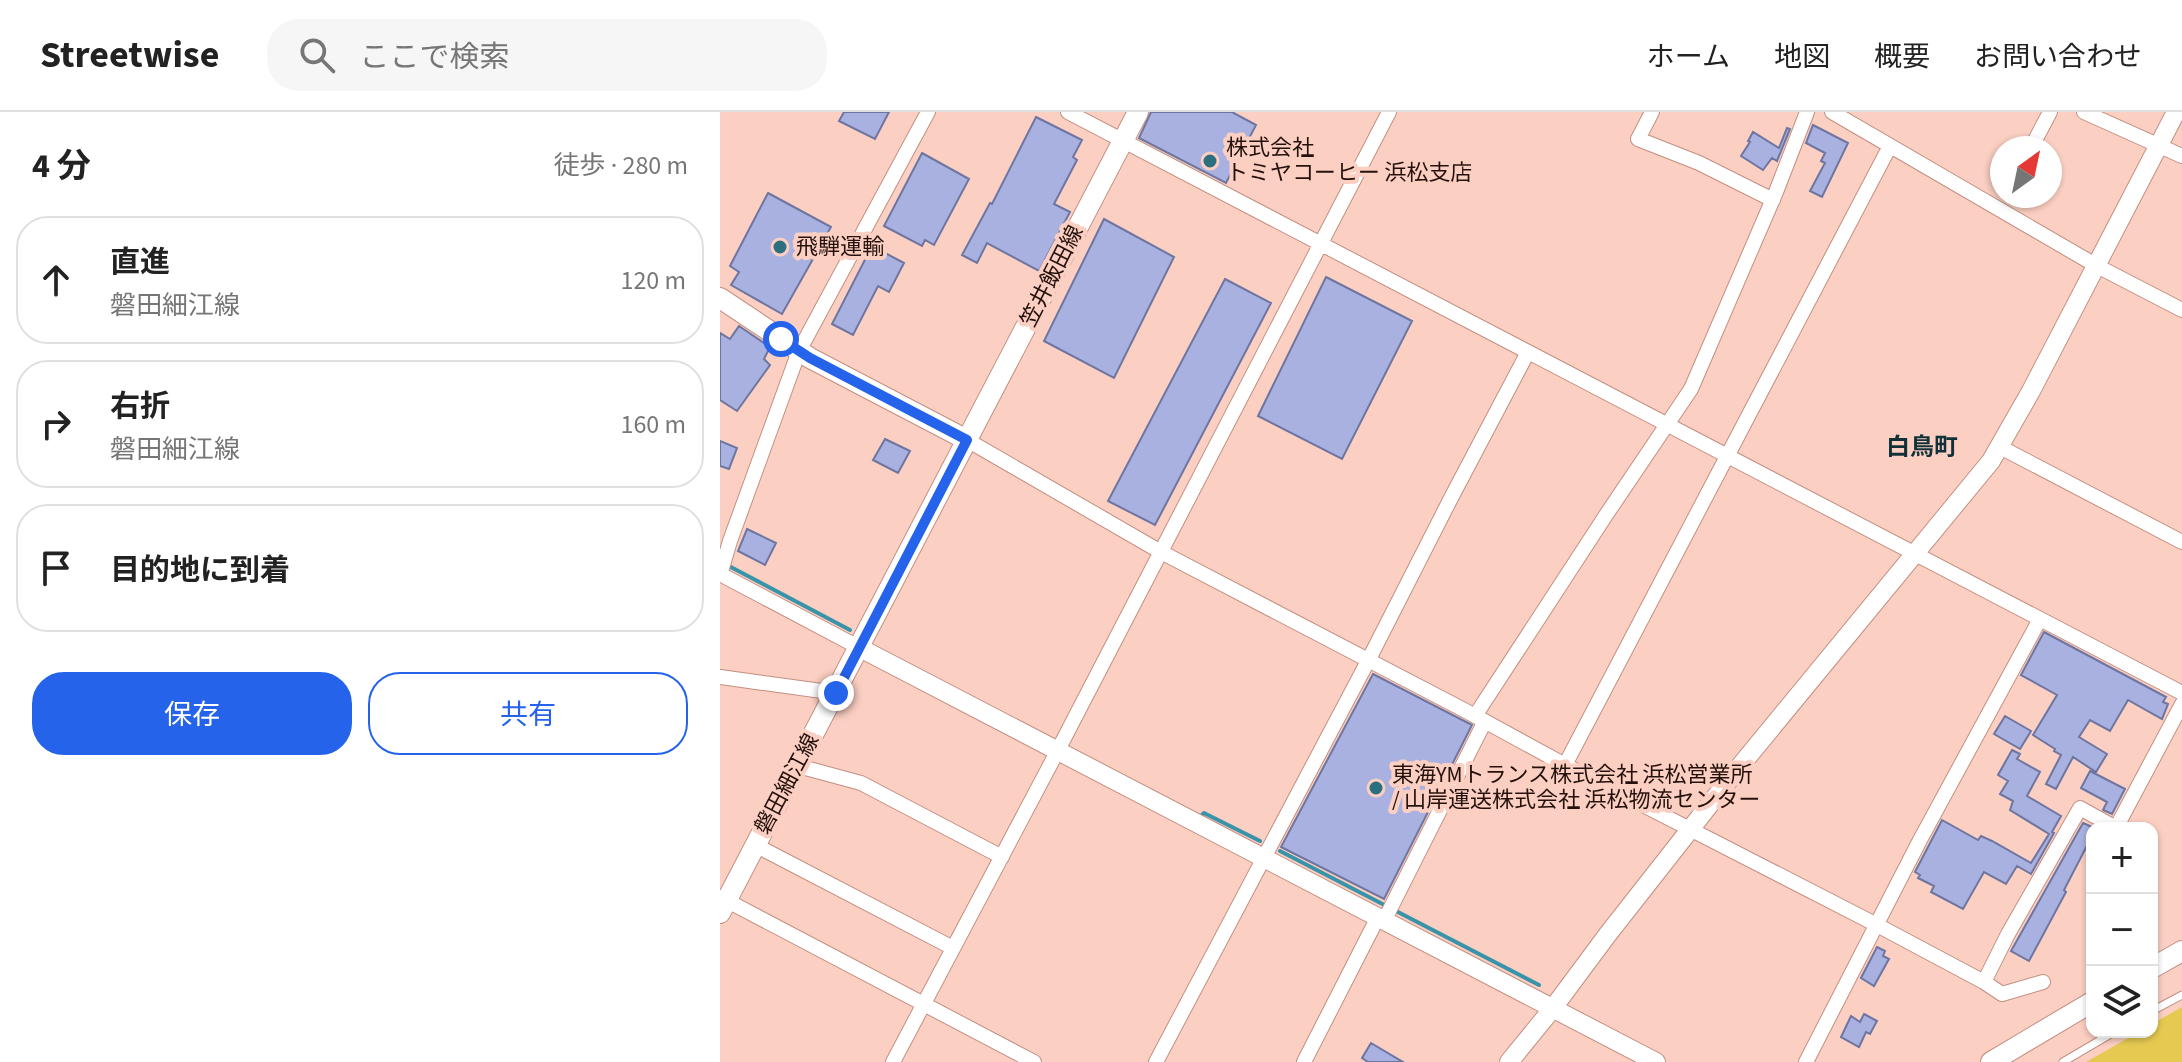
<!DOCTYPE html>
<html lang="ja">
<meta charset="utf-8">
<style>
:root{--surface:#fff;--page:#f6f6f6;--text:#222;--muted:#767676;--line:#e0e0e0;--accent:#2563eb}
body{margin:0;font-family:"Source Sans 3","Noto Sans JP",sans-serif;background:var(--page);color:var(--text)}
.controls{position:absolute;right:24px;bottom:24px;display:grid;overflow:hidden;border-radius:16px;box-shadow:0 2px 6px #0004}
.controls button{width:72px;height:72px;display:grid;place-items:center;padding:0;border:0;border-bottom:2px solid var(--line);background:var(--surface);color:var(--text);font:40px sans-serif}
.compass{position:absolute;left:1270px;top:24px;width:72px;height:72px;border-radius:50%;background:var(--surface);box-shadow:0 2px 6px #0004;rotate:33deg}
.stop{position:absolute;width:24px;height:24px;margin:-18px;border:6px solid #2563eb;border-radius:50%;background:#fff}
.stop.end{background:#2563eb;border-color:#fff;box-shadow:0 2px 8px #0008}
.list{margin:0;padding:0;list-style:none}
h2{display:flex;justify-content:space-between;align-items:center;height:104px;margin:0;padding:0 32px;font-size:34px}
h2 small{font-size:26px;font-weight:400;color:var(--muted)}
.list li{display:grid;grid-template-columns:52px 1fr auto;gap:24px;align-items:center;box-sizing:border-box;height:128px;margin:0 16px 16px;padding:0 16px;border:2px solid var(--line);border-radius:32px}
.list b{display:block;font-size:30px;white-space:nowrap}
.list p{margin:0;font-size:26px;white-space:nowrap;color:var(--muted)}
.list em{font-size:26px;font-style:normal;color:var(--muted)}
.actions{display:flex;gap:16px;padding:24px 32px}
.actions a{flex:1;padding:18px 0;border:2px solid var(--accent);border-radius:32px;text-align:center;font-size:28px;color:var(--accent)}
.actions .main{background:var(--accent);color:#fff}
.icon{flex:none;width:44px;height:44px;fill:none;stroke:currentColor;stroke-width:2;stroke-linecap:round;stroke-linejoin:round}
.map{position:relative;flex:none;width:1462px;height:950px;overflow:hidden}
header{display:flex;align-items:center;gap:48px;box-sizing:border-box;height:112px;padding:0 40px;background:var(--surface);border-bottom:2px solid var(--line)}
header strong{font-size:38px}
nav{display:flex;gap:44px;margin-inline-start:auto;font-size:28px}
.search{width:560px;height:72px;background:var(--page);display:flex;align-items:center;gap:20px;box-sizing:border-box;padding:0 28px;border-radius:32px;color:var(--muted);font-size:30px}
main{display:flex}
aside{flex:1;background:var(--surface)}
.map>svg:first-child{display:block}
.green{fill:#e5c951}
.lines{fill:none;stroke-linecap:round;stroke-linejoin:round}
.stream{stroke:#3994a9;stroke-width:4}
.building{fill:#a8b1df;stroke:#6d75a0;stroke-width:2}
.service-casing{stroke:#c38f81;stroke-width:9}
.minor-casing{stroke:#c38f81;stroke-width:16}
.tertiary-casing{stroke:#c38f81;stroke-width:20}
.secondary-casing{stroke:#c38f81;stroke-width:22}
.service{stroke:#fff;stroke-width:7}
.minor{stroke:#fff;stroke-width:14}
.tertiary{stroke:#fff;stroke-width:18}
.secondary{stroke:#fff;stroke-width:20}
.route{stroke:#2563eb;stroke-width:10}
.poi-dot{fill:#2c7080;stroke:#fbcfc2;stroke-width:3}
.labels{text-anchor:middle;dominant-baseline:central;stroke-width:8;stroke-linejoin:round;paint-order:stroke}
.poi-label{font-size:22px;fill:#24110c;stroke:#fbcfc2;text-anchor:start}
.street-label{font-size:22px;fill:#24110c;stroke:#fbcfc2}
.neighbourhood-label{font-size:24px;font-weight:bold;fill:#113139;stroke:#fbcfc2}
</style>
<header>
<strong>Streetwise</strong>
<div class="search"><svg class="icon" aria-label="search" viewBox="0 0 24 24"><circle cx="10" cy="10" r="6"/><path d="M15 15l6 6"/></svg>ここで検索</div>
<nav><a>ホーム</a><a>地図</a><a>概要</a><a>お問い合わせ</a></nav>
</header>
<main>
<aside>
<h2>4 分<small>徒歩 · 280 m</small></h2>
<ul class="list">
<li><svg class="icon" aria-label="ahead" viewBox="0 0 24 24"><path d="M12 20V5M6 11l6-6 6 6"/></svg><div><b>直進</b><p>磐田細江線</p></div><em>120 m</em></li>
<li><svg class="icon" aria-label="right" viewBox="0 0 24 24"><path d="M7 20v-9h11M14 6l5 5-5 5"/></svg><div><b>右折</b><p>磐田細江線</p></div><em>160 m</em></li>
<li><svg class="icon" aria-label="arrive" viewBox="0 0 24 24"><path d="M6 21V4h12l-3 4 3 4H6"/></svg><div><b>目的地に到着</b></div></li>
</ul>
<div class="actions"><a class="main">保存</a><a>共有</a></div>
</aside>
<div class="map">
<svg width="1462" height="950" viewBox="0 0 1462 950">
<rect width="100%" height="100%" fill="#fbcfc2"/>
<path class="green" d="M 1462,895 L 1462,950 L 1366,950 L 1419,920 L 1432,920 L 1432,912 Z"/>
<g class="lines">
<path class="stream" d="M 5,452 L 130,518
M 480,705 L 484,701 L 540,729
M 560,739 L 819,873"/>
</g>
<path class="building" d="M 124,0 L 169,0 L 155,27 L 119,9 Z
M 431,0 L 512,0 L 536,13 L 506,71 L 419,26 Z
M 316,5 L 362,28 L 353,45 L 357,48 L 334,92 L 350,100 L 319,159 L 267,131 L 257,151 L 242,143 L 270,91 L 272,92 Z
M 1093,13 L 1128,31 L 1102,85 L 1090,79 L 1105,51 L 1101,49 L 1105,41 L 1086,31 Z
M 1067,16 L 1070,17 L 1057,49 L 1052,46 L 1043,58 L 1021,44 L 1030,30 L 1028,29 L 1033,20 L 1059,36 Z
M 202,41 L 249,67 L 214,133 L 205,128 L 202,134 L 164,114 Z
M 48,81 L 111,115 L 62,202 L 11,173 L 19,160 L 10,154 Z
M 384,107 L 454,145 L 394,266 L 324,229 Z
M 152,134 L 184,151 L 169,180 L 158,174 L 133,223 L 112,212 Z
M 606,165 L 692,209 L 622,347 L 538,304 Z
M 505,167 L 551,191 L 435,413 L 388,389 Z
M 19,214 L 50,235 L 44,247 L 50,253 L 17,299 L 0,288 L 0,221 L 10,227 Z
M 165,327 L 190,339 L 178,361 L 153,348 Z
M 0,329 L 17,336 L 9,357 L 0,354 Z
M 27,417 L 56,431 L 45,453 L 18,439 Z
M 1324,520 L 1446,585 L 1443,590 L 1448,592 L 1442,607 L 1408,588 L 1390,619 L 1370,608 L 1359,625 L 1387,642 L 1376,660 L 1353,645 L 1336,677 L 1326,672 L 1341,643 L 1334,639 L 1335,637 L 1313,623 L 1337,583 L 1301,563 Z
M 653,562 L 752,613 L 664,787 L 561,735 Z
M 1285,604 L 1311,619 L 1300,637 L 1274,622 Z
M 1292,638 L 1300,642 L 1297,647 L 1320,660 L 1307,684 L 1341,704 L 1332,720 L 1334,721 L 1311,762 L 1297,754 L 1286,772 L 1264,760 L 1243,797 L 1211,780 L 1214,774 L 1198,766 L 1200,763 L 1195,760 L 1222,708 L 1258,728 L 1261,724 L 1272,729 L 1311,751 L 1329,722 L 1290,698 L 1293,689 L 1280,682 L 1288,669 L 1278,663 Z
M 1370,659 L 1405,677 L 1392,702 L 1383,698 L 1387,690 L 1361,676 Z
M 1363,711 L 1372,715 L 1372,724 L 1344,778 L 1346,780 L 1309,849 L 1291,839 Z
M 1157,835 L 1165,839 L 1163,844 L 1169,847 L 1154,874 L 1141,866 Z
M 1144,902 L 1157,909 L 1150,922 L 1146,920 L 1139,935 L 1121,925 L 1131,904 L 1140,910 Z
M 651,931 L 683,950 L 648,950 L 642,946 Z"/>
<g class="lines">
<defs>
<path id="service" d="M 1432,899 L 1462,883
M 1343,950 L 1394,920"/>
<path id="minor" d="M 348,0 L 1462,581
M 932,0 L 918,27 L 979,51 L 1053,88
M 1112,0 L 1377,154 L 1462,198
M 1364,0 L 1462,44
M 1311,36 L 1330,0
M 247,328 L 441,440 L 746,599 L 845,653 L 1157,813 L 1264,870 L 1282,882 L 1323,870
M 1280,335 L 1462,430
M 0,462 L 140,536
M 0,463 L 10,429 L 79,239 L 208,0
M 0,565 L 116,581
M 755,604 L 886,403 L 971,277 L 1056,80 L 1087,0
M 845,653 L 1170,34
M 78,654 L 141,671 L 282,745
M 35,733 L 233,836
M 0,785 L 314,950
M 664,809 L 765,609
M 1264,870 L 1288,822 L 1360,696 L 1396,716 L 1462,592
M 173,950 L 337,640 L 669,0
M 436,950 L 648,549 L 731,386 L 808,240
M 584,950 L 658,805
M 1086,950 L 1200,728 L 1320,507"/>
<path id="tertiary" d="M 140,536 L 936,950
M 789,950 L 833,896 L 888,822 L 1016,659 L 1271,349 L 1311,279 L 1456,0"/>
<path id="secondary" d="M 0,186 L 90,246 L 247,328
M 0,801 L 418,0
M 1432,856 L 1462,839
M 1271,950 L 1372,890"/>
</defs>
<use href="#service" class="service-casing"/>
<use href="#minor" class="minor-casing"/>
<use href="#tertiary" class="tertiary-casing"/>
<use href="#secondary" class="secondary-casing"/>
<use href="#service" class="service"/>
<use href="#minor" class="minor"/>
<use href="#tertiary" class="tertiary"/>
<use href="#secondary" class="secondary"/>
</g>
<g class="lines">
<path class="route" d="M 61,227 L 90,246 L 247,328 L 116,581"/>
</g>
<g class="poi-dot">
<circle cx="490" cy="49" r="8"/>
<circle cx="60" cy="135" r="8"/>
<circle cx="656" cy="676" r="8"/>
</g>
<g class="labels">
<g class="poi-label">
<text x="506" y="36">株式会社<tspan x="506" dy="25">トミヤコーヒー 浜松支店</tspan></text>
<text x="76" y="135">飛騨運輸</text>
<text x="672" y="663">東海YMトランス株式会社 浜松営業所<tspan x="672" dy="25">/ 山岸運送株式会社 浜松物流センター</tspan></text>
</g>
<g class="street-label">
<text transform="translate(332 164) rotate(-63)">笠井飯田線</text>
<text transform="translate(67 672) rotate(-62)">磐田細江線</text>
</g>
<g class="neighbourhood-label">
<text x="1202" y="335">白鳥町</text>
</g>
</g>
</svg>
<div class="controls">
<button>+</button>
<button>−</button>
<button><svg class="icon" aria-label="layers" viewBox="0 0 24 24"><path d="M12 4l9 5-9 5-9-5zM3 14l9 5 9-5"/></svg></button>
</div>
<svg class="compass" viewBox="-18 -18 36 36"><path d="M0-13l5 13h-10z" fill="#e53935"/><path d="M0 13l5-13h-10z" fill="#767676"/></svg>
<div class="stop" style="left:61px;top:227px"></div>
<div class="stop end" style="left:116px;top:581px"></div>
</div>
</main>
